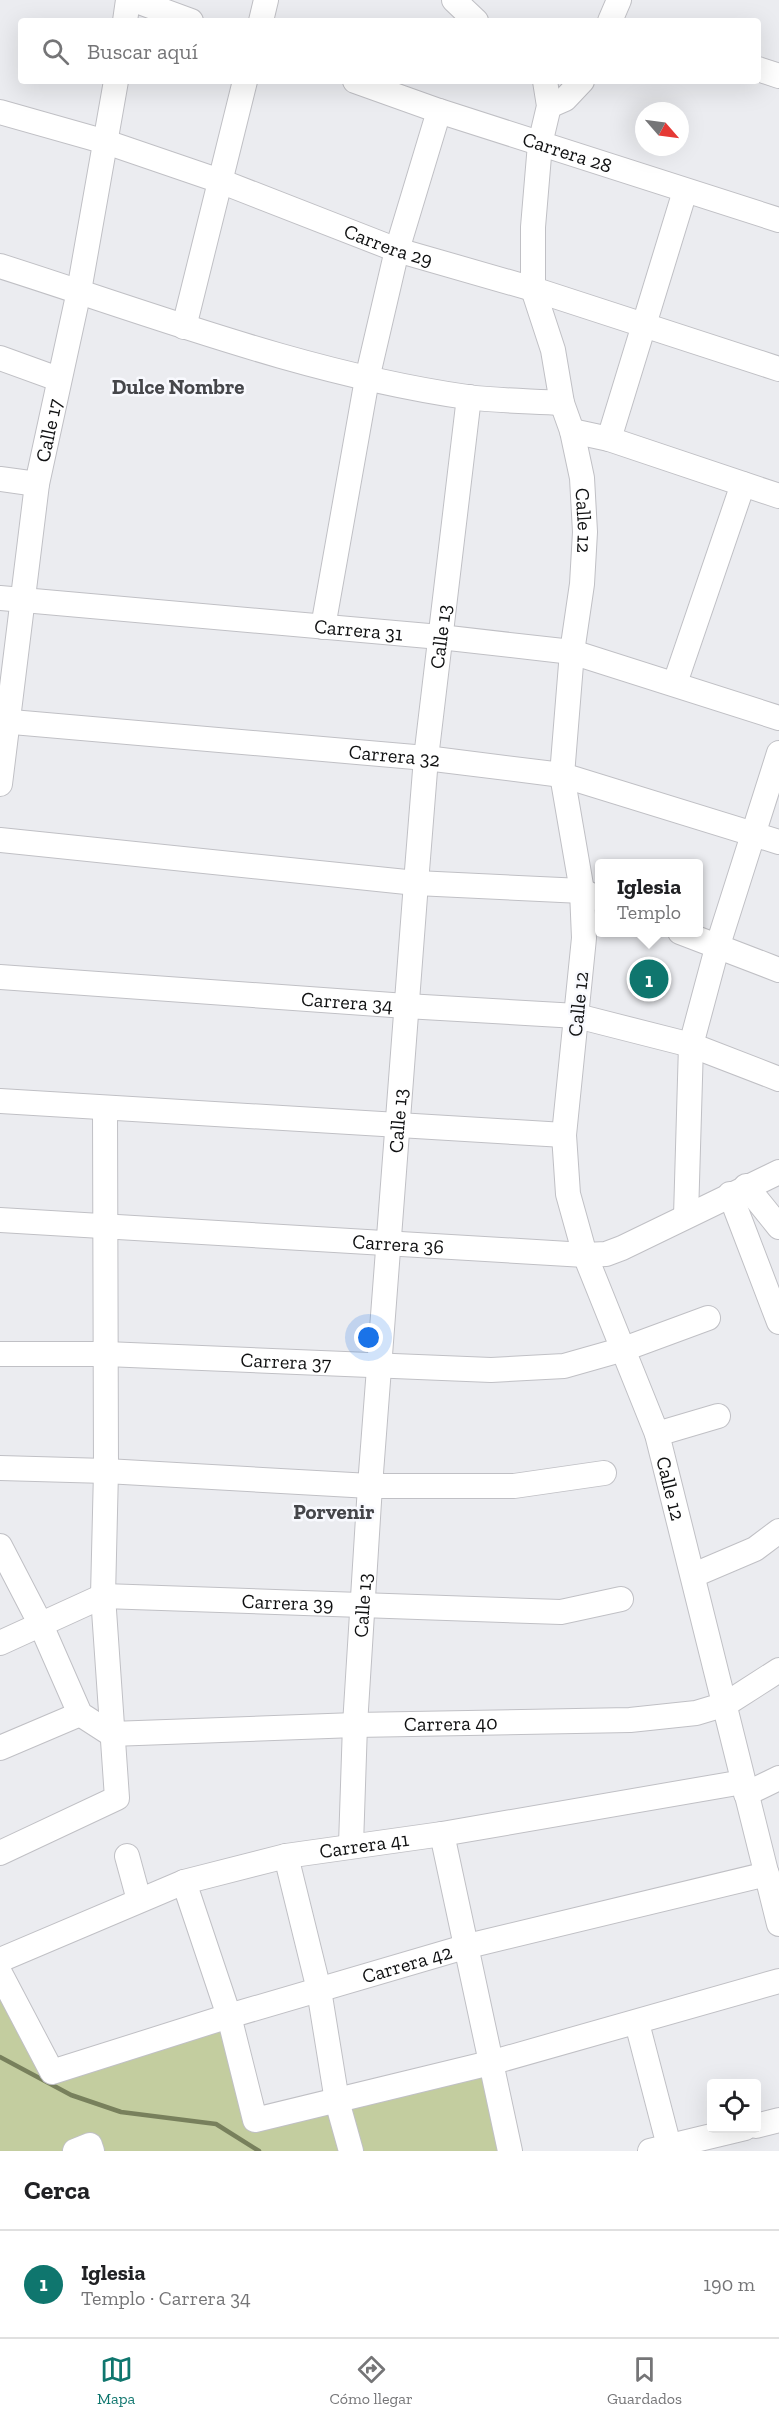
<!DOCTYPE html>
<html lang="es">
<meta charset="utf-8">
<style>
:root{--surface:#fff;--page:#f2f2f2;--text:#202124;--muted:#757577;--line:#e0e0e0;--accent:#0f766e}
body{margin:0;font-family:"Zilla Slab",serif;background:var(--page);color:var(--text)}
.controls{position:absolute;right:18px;bottom:18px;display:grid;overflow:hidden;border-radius:6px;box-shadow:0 6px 24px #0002}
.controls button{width:54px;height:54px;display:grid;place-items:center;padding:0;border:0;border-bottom:2px solid var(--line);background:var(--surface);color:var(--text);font:30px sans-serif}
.compass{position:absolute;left:635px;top:102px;width:54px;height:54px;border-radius:50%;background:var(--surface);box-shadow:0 6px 24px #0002;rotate:118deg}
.you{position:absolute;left:369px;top:1338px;width:21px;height:21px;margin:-15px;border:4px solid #fff;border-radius:50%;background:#1a73e8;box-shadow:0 0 0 9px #1a73e833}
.badge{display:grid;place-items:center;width:39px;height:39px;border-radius:50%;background:var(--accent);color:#fff;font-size:20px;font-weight:700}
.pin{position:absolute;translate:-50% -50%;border:3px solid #fff;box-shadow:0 2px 6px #0006}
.popup{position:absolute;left:595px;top:859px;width:108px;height:78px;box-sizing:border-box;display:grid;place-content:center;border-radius:6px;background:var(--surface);filter:drop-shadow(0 2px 4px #0005);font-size:20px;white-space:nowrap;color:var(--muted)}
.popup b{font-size:22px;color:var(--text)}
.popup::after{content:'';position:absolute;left:50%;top:100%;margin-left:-12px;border:12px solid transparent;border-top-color:var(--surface)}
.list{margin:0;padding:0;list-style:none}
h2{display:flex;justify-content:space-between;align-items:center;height:78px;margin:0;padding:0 24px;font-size:26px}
h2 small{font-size:20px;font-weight:400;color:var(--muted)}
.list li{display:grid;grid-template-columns:39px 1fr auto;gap:18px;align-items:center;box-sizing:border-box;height:108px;padding:0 24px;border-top:2px solid var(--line)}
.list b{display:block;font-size:22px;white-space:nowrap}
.list p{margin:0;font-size:20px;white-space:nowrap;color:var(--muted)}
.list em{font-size:20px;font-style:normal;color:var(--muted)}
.icon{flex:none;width:33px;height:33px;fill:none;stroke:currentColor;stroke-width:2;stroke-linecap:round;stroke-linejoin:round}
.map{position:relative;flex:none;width:779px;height:2151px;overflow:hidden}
.search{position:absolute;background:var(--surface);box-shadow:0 6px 24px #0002;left:18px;right:18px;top:18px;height:66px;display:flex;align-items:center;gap:15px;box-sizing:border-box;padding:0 21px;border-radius:6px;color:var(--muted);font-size:22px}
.sheet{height:186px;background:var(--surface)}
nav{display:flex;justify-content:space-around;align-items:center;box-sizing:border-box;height:84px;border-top:2px solid var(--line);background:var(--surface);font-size:16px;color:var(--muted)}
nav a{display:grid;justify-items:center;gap:3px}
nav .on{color:var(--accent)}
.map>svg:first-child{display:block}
.green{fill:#c3cd9f}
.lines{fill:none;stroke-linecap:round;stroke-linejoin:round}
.stream{stroke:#78805c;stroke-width:4.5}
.minor-casing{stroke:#c0c0c5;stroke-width:26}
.minor{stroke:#fff;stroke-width:24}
.labels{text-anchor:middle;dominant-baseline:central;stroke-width:5;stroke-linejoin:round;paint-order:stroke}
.street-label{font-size:20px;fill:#0f1011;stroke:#f8f9fe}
.neighbourhood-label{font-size:21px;font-weight:bold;fill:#45464a;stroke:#f8f9fe}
</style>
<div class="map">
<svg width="779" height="2151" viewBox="0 0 779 2151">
<rect width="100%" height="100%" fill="#ebecf0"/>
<path class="green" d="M 0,1973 L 52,2072 L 227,2014 L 256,2120 L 490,2063 L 510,2151 L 0,2151 Z"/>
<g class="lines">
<path class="stream" d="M 0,2057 L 71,2095 L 121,2112 L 216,2124 L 259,2151"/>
<defs>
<g id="minor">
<path d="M 134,0 L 191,21"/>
<path d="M 454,0 L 476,21"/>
<path d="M 125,21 L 128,0"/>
<path d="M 261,21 L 266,0"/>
<path d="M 610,21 L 619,0"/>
<path d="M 758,69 L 779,76"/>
<path id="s1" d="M 355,81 L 439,111 L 779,220"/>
<path id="s2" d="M 545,81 L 549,106 L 540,144 L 533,227 L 533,289 L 553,350 L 562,403 L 572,431 L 582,478 L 585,532 L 582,584 L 572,652 L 562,775 L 582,891 L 584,938 L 564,1135 L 568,1194 L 585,1255 L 657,1434 L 779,1924"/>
<path d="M 549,106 L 565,99 L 582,81"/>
<path id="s3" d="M 0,112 L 106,142 L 220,181 L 397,250 L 533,289 L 779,369"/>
<path d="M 0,266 C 154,315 307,374 467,397 C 498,401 531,401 562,403"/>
<path d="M 184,327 L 245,81"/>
<path d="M 0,358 L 58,379"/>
<path d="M 572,431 L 609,439 L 779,496"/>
<path d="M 609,439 L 685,191"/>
<path d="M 0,479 L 37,484"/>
<path id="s4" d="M 0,598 L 440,637 L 572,652 L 779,718"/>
<path d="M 323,627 L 367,379 L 397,250 L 439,111"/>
<path d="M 675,683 L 743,484"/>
<path id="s5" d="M 0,721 L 426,758 L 562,775 L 779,842"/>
<path id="s6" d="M 0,784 L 37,484 L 79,291 L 116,81"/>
<path d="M 0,840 L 416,883 L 582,891 L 600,899"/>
<path d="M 680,932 L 779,970"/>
<path id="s7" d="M 0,977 L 406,1006 L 577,1016 L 691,1045 L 779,1079"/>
<path d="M 0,1101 L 564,1135"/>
<path d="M 746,1186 L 779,1227"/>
<path d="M 730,1194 L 779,1322"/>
<path d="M 686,1216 L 691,1045 L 717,948 L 779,753"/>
<path id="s8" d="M 0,1220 L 585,1255 L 606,1254 L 622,1248 L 779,1172"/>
<path id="s9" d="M 0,1354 L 106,1354 L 491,1370 L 564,1366 L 624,1349 L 708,1318"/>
<path d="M 657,1434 L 718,1416"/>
<path d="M 0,1468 L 106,1471 L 370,1486 L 514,1486 L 604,1473"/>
<path d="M 0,1546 L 41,1625 L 80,1714 L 111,1734"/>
<path d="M 694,1575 L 755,1549 L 779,1531"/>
<path id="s10" d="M 0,1643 L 103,1596 L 561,1612 L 621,1599"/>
<path id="s11" d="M 111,1734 L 355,1725 L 630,1720 L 696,1713 L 726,1704 L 779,1670"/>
<path d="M 0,1748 L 80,1714"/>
<path d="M 746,1794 L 779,1778"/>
<path d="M 442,1834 L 510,2151"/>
<path id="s12" d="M 351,1845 L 355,1725 L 370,1486 L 416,883 L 426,758 L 469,397"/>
<path d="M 0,1853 L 117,1798 L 103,1596 L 106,1471 L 105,1108"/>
<path d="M 127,1856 L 139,1900"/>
<path d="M 286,1856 L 319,1990 L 337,2101 L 351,2151"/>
<path d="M 184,1882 L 229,2016 L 255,2120 L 490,2063 L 779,1981"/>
<path id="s13" d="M 0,1960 L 184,1882 L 286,1856 L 442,1834 L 743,1782"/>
<path id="s14" d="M 0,1973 L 52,2072 L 229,2016 L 468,1946 L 767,1874"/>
<path d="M 637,2023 L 669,2146"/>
<path d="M 756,2126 L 779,2120"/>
<path d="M 75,2151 L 90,2145 L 92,2151"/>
<path d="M 650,2151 L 745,2128"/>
</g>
</defs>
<use href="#minor" class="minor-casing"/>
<use href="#minor" class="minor"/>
</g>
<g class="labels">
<g class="street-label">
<text stroke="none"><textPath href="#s1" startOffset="224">Carrera 28</textPath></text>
<text stroke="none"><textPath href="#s3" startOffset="411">Carrera 29</textPath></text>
<text stroke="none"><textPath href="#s6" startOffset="357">Calle 17</textPath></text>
<text stroke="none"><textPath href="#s2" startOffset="448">Calle 12</textPath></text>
<text stroke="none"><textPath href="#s4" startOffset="360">Carrera 31</textPath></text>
<text stroke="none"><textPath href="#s12" startOffset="1212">Calle 13</textPath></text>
<text stroke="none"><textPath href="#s5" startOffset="396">Carrera 32</textPath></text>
<text stroke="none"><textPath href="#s7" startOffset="348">Carrera 34</textPath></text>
<text transform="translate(578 1004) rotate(-84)">Calle 12</text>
<text stroke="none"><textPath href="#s12" startOffset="726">Calle 13</textPath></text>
<text stroke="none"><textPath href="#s8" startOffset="399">Carrera 36</textPath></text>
<text stroke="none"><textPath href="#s9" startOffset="286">Carrera 37</textPath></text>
<text stroke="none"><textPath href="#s2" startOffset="1438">Calle 12</textPath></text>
<text stroke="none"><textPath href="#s10" startOffset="298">Carrera 39</textPath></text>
<text stroke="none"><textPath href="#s12" startOffset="240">Calle 13</textPath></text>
<text stroke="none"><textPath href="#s11" startOffset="340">Carrera 40</textPath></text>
<text stroke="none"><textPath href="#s13" startOffset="384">Carrera 41</textPath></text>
<text stroke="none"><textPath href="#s14" startOffset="483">Carrera 42</textPath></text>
</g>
<g class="neighbourhood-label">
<text x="178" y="386">Dulce Nombre</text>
<text x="334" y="1511">Porvenir</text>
</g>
</g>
</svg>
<div class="controls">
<button><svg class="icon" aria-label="locate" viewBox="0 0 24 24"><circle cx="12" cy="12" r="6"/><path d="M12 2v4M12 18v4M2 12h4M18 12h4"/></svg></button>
</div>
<svg class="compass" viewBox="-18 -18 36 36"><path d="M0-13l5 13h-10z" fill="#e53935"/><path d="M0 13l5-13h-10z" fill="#757577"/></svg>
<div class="you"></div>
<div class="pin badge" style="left:649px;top:979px">1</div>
<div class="popup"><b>Iglesia</b>Templo</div>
<div class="search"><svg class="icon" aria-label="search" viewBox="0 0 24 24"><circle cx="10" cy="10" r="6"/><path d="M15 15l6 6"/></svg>Buscar aquí</div>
</div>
<section class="sheet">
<h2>Cerca<small></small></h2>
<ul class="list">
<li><span class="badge">1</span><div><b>Iglesia</b><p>Templo · Carrera 34</p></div><em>190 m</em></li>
</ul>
</section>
<nav>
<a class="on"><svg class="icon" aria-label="map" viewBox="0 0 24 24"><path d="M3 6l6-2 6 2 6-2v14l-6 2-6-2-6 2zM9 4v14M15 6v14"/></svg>Mapa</a>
<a><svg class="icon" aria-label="directions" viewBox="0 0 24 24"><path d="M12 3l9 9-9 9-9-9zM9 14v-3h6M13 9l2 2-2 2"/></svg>Cómo llegar</a>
<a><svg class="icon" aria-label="saved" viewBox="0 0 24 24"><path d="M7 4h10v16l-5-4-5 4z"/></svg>Guardados</a>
</nav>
